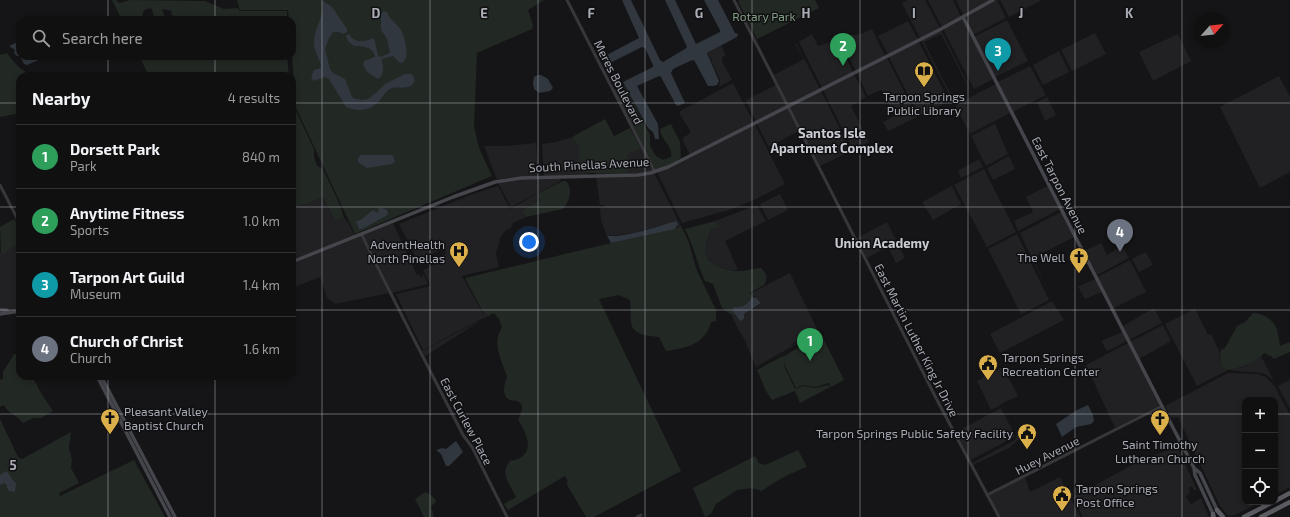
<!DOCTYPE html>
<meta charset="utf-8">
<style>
:root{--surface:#101011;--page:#1e1e1f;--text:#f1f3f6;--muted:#9c9d9f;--line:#303031;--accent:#2563eb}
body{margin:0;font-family:"Exo 2",sans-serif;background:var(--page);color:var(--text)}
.controls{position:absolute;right:12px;bottom:12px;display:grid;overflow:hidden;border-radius:8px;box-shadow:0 2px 6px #0003}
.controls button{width:36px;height:36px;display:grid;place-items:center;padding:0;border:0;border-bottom:1px solid var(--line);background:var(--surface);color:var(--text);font:20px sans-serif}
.compass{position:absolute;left:1194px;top:12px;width:36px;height:36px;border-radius:50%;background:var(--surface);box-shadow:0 2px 6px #0003;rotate:63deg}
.you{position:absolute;left:529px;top:242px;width:14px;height:14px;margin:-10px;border:3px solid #fff;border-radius:50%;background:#1a73e8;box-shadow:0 0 0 6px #1a73e833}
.badge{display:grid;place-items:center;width:26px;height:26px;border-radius:50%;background:var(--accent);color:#fff;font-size:13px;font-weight:700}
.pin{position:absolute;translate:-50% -33px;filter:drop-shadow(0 1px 2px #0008)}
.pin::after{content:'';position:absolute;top:21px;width:14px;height:12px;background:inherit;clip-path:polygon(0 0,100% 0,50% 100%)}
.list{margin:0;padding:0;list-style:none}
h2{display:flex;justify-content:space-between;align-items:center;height:52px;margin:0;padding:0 16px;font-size:17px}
h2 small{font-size:13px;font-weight:400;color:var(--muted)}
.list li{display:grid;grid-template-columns:26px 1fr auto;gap:12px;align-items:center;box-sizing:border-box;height:64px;padding:0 16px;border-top:1px solid var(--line)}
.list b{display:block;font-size:15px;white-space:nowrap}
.list p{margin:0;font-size:13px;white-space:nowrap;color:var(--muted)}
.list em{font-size:13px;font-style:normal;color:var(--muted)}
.icon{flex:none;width:22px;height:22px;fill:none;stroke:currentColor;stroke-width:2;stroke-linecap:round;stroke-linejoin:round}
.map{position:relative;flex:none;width:1290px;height:517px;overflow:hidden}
.search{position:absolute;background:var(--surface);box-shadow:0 2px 6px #0003;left:16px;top:16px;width:280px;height:44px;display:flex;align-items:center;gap:10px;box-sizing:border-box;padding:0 14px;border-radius:12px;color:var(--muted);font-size:15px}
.panel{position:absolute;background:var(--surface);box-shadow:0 2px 6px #0003;left:16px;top:72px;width:280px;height:308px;border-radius:12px}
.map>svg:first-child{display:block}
.built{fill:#212123}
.green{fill:#222823}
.water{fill:#30373e}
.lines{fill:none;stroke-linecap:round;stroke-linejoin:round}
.tertiary{stroke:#37373b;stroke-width:3}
.secondary{stroke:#45464b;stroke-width:3.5}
.trunk{stroke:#5b5c62;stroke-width:4.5}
.grid{fill:none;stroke:#a9acb5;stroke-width:1;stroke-opacity:0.55}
.labels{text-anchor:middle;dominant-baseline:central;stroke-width:3;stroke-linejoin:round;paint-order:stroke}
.park-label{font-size:12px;fill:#829e85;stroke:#101012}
.street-label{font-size:12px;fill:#a9acb5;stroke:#101012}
.poi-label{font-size:12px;fill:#a9acb5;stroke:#101012;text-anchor:end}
.neighbourhood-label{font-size:13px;font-weight:bold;fill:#c9cbd2;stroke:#101012}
.grid-label{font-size:13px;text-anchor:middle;font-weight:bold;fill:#a9acb5;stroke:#101012;stroke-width:3;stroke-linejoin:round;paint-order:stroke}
</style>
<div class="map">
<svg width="1290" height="517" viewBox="0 0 1290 517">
<rect width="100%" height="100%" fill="#151517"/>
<path class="built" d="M 908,0 L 925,0 L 940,28 L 920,38 L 902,3 Z
M 928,0 L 953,0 L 961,17 L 942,27 Z
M 956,0 L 990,0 L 963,15 Z
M 995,0 L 997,0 L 1006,18 L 973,35 L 965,18 Z
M 1000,0 L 1042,0 L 1009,17 Z
M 962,19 L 993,79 L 974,89 L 943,29 Z
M 1007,20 L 1028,61 L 995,77 L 974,37 Z
M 908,21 L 918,39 L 888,54 L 878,36 Z
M 872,29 L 885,56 L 856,71 L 839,38 L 844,36 L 861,34 Z
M 941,30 L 971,90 L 970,90 L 941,34 L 924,42 L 953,99 L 952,100 L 921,40 Z
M 1095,33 L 1106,54 L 1072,71 L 1061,50 Z
M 812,34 L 818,46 L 837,40 L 853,72 L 822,88 L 799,42 Z
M 1178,34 L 1191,61 L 1153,81 L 1139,52 Z
M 919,42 L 949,101 L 919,116 L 889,57 Z
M 796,43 L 820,89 L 789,105 L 774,75 L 804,59 L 795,44 Z
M 721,46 L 726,55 L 722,57 L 722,61 L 732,80 L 700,97 L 719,87 L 720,80 L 708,53 Z
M 1059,51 L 1069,72 L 1043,85 L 1033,65 Z
M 887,58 L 917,117 L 888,131 L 883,122 L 894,116 L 881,90 L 868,96 L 857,73 Z
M 1030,66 L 1046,95 L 1013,112 L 998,82 Z
M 854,74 L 866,97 L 851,106 L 869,142 L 853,150 L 823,90 Z
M 1279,76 L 1290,97 L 1290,172 L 1260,188 L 1220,107 Z
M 733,83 L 754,123 L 690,155 L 682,139 L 691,132 L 679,113 L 682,110 Z
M 996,84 L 1010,113 L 970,134 L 955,105 Z
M 776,85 L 787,106 L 756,122 L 744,97 L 746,100 Z
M 821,91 L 851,151 L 820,166 L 790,107 Z
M 1047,97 L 1056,115 L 1045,121 L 1037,102 Z
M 788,108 L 799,131 L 769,147 L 757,124 Z
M 996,123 L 995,124 L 1008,154 L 986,166 L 971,136 Z
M 755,125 L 785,184 L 756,199 L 729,210 L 682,223 L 657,172 L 674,166 Z
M 572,137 L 579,148 L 579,163 L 587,173 L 588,175 L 544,176 L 542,144 L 556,142 Z
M 536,143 L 538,176 L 512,177 L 497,180 L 484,146 L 506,146 Z
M 641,148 L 653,171 L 644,173 L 596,175 L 596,173 L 626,173 L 631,165 L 626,155 Z
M 1009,156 L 1015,169 L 993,180 L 987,168 Z
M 979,159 L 983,167 L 961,178 L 958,171 Z
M 984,169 L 1016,232 L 987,247 L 954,185 Z
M 654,173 L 682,228 L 675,229 L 677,227 L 673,222 L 668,224 L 633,233 L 607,236 L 601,220 L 600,208 L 605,207 L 605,205 L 600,205 L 596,177 Z
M 560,178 L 561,181 L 511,207 L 498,183 L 512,180 Z
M 498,186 L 510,209 L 537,194 L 540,200 L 522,210 L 526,217 L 513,223 L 511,228 L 505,231 L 501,236 L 496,253 L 499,267 L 462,276 L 485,317 L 423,350 L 396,294 L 431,286 L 423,270 L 436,264 L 434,259 L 446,254 L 444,249 L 431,254 L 434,259 L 420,265 L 399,224 L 473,194 Z
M 952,186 L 961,204 L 933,220 L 922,202 Z
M 1047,186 L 1060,209 L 1018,231 L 1014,221 L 1033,212 L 1026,197 Z
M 780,194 L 788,210 L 768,220 L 760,204 Z
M 323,197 L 335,221 L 344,218 L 348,222 L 354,234 L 356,235 L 292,261 L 292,208 L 312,202 Z
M 757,205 L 766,221 L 725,241 L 732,256 L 731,257 L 733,259 L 738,270 L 730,270 L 715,265 L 706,256 L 704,248 L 705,242 L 712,229 L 717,226 L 715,221 Z
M 1061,212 L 1074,237 L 1033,258 L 1049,295 L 1020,233 Z
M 887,222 L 905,258 L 896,263 L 888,247 L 867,258 L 857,238 Z
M 393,223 L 417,275 L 419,274 L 421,277 L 423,276 L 423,273 L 428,284 L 392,293 L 364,235 Z
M 1017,234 L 1049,300 L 1021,314 L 988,249 Z
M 361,236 L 389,293 L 335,304 L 327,298 L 323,285 L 320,277 L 292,288 L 292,264 Z
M 1101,243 L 1107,255 L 1122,246 L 1129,258 L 1097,275 L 1084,251 Z
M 15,245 L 20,245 L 20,309 L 0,311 L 0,252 L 8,250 Z
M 1146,252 L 1153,265 L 1139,272 L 1132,259 Z
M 1130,260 L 1146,292 L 1114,308 L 1097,277 Z
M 790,273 L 818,331 L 790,345 L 792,345 L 807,338 L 756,367 L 745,341 L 732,317 L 736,315 L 740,321 L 744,314 L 758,306 L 761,303 L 753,297 L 757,296 L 753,296 L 751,293 Z
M 1095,279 L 1102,292 L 1085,299 L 1078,287 Z
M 1052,301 L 1064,320 L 1000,353 L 990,334 Z
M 1154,308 L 1162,323 L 1129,340 L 1123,326 Z
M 1195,309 L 1208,335 L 1211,334 L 1220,353 L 1219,357 L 1220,363 L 1224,368 L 1226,370 L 1244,367 L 1261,356 L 1274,381 L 1267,375 L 1262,373 L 1228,370 L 1197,386 L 1165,324 Z
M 483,312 L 488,316 L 425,356 L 422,351 L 485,318 Z
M 1163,325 L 1171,341 L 1139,359 L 1130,342 Z
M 1122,332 L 1127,341 L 1107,351 L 1101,341 Z
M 1128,343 L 1159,404 L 1158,406 L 1115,428 L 1086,365 Z
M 1003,367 L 1018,396 L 1001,404 L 1001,405 L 991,410 L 977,381 L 975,382 Z
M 1228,373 L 1258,374 L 1266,377 L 1275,387 L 1290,415 L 1290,487 L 1275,495 L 1275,400 L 1245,400 L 1245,502 L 1261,502 L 1235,515 L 1228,516 L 1220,506 L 1178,417 L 1171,418 L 1165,406 Z
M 1290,380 L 1290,409 L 1278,386 Z
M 1001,408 L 1014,433 L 1014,437 L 971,460 L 956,432 Z
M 1017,434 L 1020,438 L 1009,448 L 973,465 L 972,463 L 1015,440 Z
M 1177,446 L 1200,497 L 1197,490 L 1194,490 L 1191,486 L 1189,488 L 1190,492 L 1186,497 L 1191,504 L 1201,498 L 1209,517 L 1083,517 L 1073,497 L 1132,465 Z
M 1025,477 L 1030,492 L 1060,477 L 1080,517 L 1000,517 L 989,495 Z"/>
<path class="green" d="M 112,0 L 116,0 L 119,3 L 130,0 L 205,1 L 224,9 L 238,8 L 240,11 L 287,11 L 287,20 L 176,20 L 175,17 L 171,14 L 172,11 L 162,9 L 165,18 L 163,20 L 154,20 L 153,12 L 151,8 L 144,10 L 141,20 L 122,20 Z
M 237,0 L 544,0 L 528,10 L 533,25 L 532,29 L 477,53 L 474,126 L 479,148 L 492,176 L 355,234 L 296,108 L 292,56 L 292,20 L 289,20 L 288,10 L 240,10 Z
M 740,0 L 815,0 L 819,8 L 757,39 L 738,1 Z
M 7,53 C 13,61 19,69 28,73 C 32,75 36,73 40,76 L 20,76 L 20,113 L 0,117 L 0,55 Z
M 139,56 L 287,56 L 289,76 L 149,76 Z
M 624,85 L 650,135 L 650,146 L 656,156 L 663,160 L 671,157 C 673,145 661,141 660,129 L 671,124 L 680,142 L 681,157 C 674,164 665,167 656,170 L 614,90 Z
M 292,91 L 295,109 L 314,149 L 314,157 L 317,166 L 323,169 L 340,205 L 344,218 L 335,221 L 323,197 L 312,202 L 292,208 Z
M 605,119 L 614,136 L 630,128 L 641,148 L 627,155 L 631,168 L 626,173 L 587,173 L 578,163 L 579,148 L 572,137 Z
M 563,181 L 566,181 C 573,189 570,201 563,209 L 526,217 L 522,210 L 540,200 L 537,194 Z
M 14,219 L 20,229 L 20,245 L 15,245 L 5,253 L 1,253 L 0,227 Z
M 715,221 L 718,227 L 712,229 C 699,251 704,264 730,270 C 740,273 751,269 761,268 C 767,273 768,278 764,285 L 751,292 L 750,294 L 754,296 C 748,303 743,308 734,307 L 732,310 L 736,315 L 733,316 L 722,308 L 713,284 L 705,281 C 697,264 694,246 685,229 Z
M 677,228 L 682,228 L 688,240 L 697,271 L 716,310 L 716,321 L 711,322 C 705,345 686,348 666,351 L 659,337 C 648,336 632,335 631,322 C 630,314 631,307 630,300 L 619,295 L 599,299 L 681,471 L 594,517 L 586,517 L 566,483 L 568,482 L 565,476 L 508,510 L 504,504 L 516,497 C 510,484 499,474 510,461 C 536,457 529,436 518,420 C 521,413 526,405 517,401 C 515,400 512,401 510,400 C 501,396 504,384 507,377 C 502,360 491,344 502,327 L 499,319 L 494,313 L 488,316 L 483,312 L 465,278 L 611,243 Z
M 1253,313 C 1264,313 1277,322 1278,334 C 1279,338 1279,342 1280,346 L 1290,342 L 1290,352 L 1274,359 L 1270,355 L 1269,356 L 1265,353 C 1251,364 1243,368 1226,370 C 1219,365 1219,358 1221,350 L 1225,348 L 1237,326 L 1245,322 Z
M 821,334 L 844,380 L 831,387 L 829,383 L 816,387 L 802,385 L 796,388 L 786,368 L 783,357 Z
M 14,354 L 20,354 L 20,376 L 32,376 L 41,393 L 53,411 L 41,418 L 34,418 L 23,423 C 16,414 8,414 4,405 L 0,407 L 0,380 L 3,379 L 3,372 Z
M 783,356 L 785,368 L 795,389 L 803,386 L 815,388 L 829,385 L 830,387 L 800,403 L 795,391 L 772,400 L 766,391 L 757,370 Z
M 0,419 L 18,457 L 22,459 L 71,432 L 69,448 L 72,460 L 71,468 L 79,483 L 59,493 L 60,496 L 134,460 L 165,517 L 0,517 Z
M 798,450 L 807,467 C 790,473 776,481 762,491 L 752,488 L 737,490 L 716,504 L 711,514 L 705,517 L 693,488 L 755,456 L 759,463 L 765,465 Z
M 425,492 C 430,494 435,497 436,502 L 431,506 L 434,517 L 424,517 L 415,499 Z"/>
<path class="water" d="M 622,0 L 631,0 L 660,60 L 663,62 L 685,49 L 687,47 L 665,0 L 675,0 L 696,44 L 720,32 L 720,30 L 704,0 L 718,0 L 735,33 L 738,34 L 737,37 L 707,53 L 719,81 L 717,85 L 713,86 L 708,86 L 694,60 L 690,61 L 673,69 L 671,73 L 685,103 L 678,106 L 676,105 L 661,77 L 659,76 L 637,86 L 658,124 L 659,139 L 655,139 L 653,132 L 648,128 L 623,82 L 653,67 L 653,65 L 645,48 L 642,47 L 606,65 L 603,57 L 639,38 Z
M 323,1 L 332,7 L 347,29 L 347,32 L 343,34 L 339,32 L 333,32 L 329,38 L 325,49 L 330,69 L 333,73 L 345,79 L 352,97 L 356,99 L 362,100 L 368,99 L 377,92 L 385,84 L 405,74 L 411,74 C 417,78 415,85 408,87 C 402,89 395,86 390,89 C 384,93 382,99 377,103 C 368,112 356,111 346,107 L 329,79 L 324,77 L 314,81 L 311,78 L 314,70 L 321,68 C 321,59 313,51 314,42 C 314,28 325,16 322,2 Z
M 383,11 L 387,12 C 390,20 396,23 401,30 C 404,34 408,52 406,58 C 405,60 404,61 402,63 L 400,63 L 393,56 L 382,59 C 382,66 386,73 378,79 L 367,72 L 363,65 L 364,61 L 375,57 C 374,47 362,46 354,46 L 348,41 L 346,36 L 349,34 C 356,44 364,42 374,38 L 378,55 L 380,57 L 390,53 L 387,39 L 381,30 L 381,14 Z
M 20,41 L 20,56 L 39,56 L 41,59 L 27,65 L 24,64 L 20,56 L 17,56 L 14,53 L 15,50 L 9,46 Z
M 538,75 L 541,75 L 548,79 L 553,88 L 550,91 L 539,93 L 534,89 L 533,83 L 534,77 Z
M 360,155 L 390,155 L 393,156 L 395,161 L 392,164 L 367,168 L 358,162 L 358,159 Z
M 381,207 L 387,210 L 388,213 L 386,216 L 362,229 L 359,229 L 356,222 L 362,219 L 373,210 L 377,213 L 378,212 L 379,208 Z
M 676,221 L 678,224 L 675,229 L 611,243 L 607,236 C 628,237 656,227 676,221 Z
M 752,297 L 756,298 L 761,303 L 744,314 L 744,319 L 740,321 L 732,310 L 734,307 C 742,308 748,304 752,297 Z
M 1088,405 L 1093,415 L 1094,421 L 1091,424 L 1076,427 L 1062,437 L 1056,424 L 1077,410 Z
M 456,441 L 463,452 L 449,466 L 446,466 L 441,454 L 436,450 L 442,448 L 446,449 Z
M 6,471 C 10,473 10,479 16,483 L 15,492 L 9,491 L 7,488 L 7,485 L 4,483 L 0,485 L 0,475 Z"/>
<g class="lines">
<path class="tertiary" d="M 567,0 L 655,172
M 734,0 L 937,400 L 999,517
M 0,185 L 20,224
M 362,235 C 394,302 429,368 463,435 L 472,447 L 507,517
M 987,495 L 1162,406
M 637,517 L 641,515"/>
<path class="secondary" d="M 963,17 L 1168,418 L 1194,468 L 1200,473 L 1218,512
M 292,262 L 453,197 L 495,182 L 521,178 L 638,175 L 650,173 L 668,167 L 941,29 L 993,0
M 0,310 L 6,310 L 8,312
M 0,314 L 20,311
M 97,376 L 170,517
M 101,376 L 175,517
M 1194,468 L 1195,475 L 1214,516"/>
<path class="trunk" d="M 1275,501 L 1290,493
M 1217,510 L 1223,517
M 1213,514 L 1213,517
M 1244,517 L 1273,502
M 1261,517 L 1290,502"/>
</g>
<path class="grid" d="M 108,0 L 108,20M 215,0 L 215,20M 322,0 L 322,517M 430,0 L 430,517M 538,0 L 538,517M 645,0 L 645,517M 752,0 L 752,517M 860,0 L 860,517M 968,0 L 968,517M 1075,0 L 1075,517M 1182,0 L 1182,517M 108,56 L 108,76M 215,56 L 215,76M 0,103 L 20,103M 292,103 L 1290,103M 0,207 L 20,207M 292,207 L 1290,207M 0,310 L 20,310M 292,310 L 1290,310M 108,376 L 108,517M 215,376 L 215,517M 0,414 L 1245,414M 1275,414 L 1290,414"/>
<defs>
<symbol id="library-pin" viewBox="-11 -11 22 30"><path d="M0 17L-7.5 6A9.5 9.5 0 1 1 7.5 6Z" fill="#dbaf49" stroke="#101012"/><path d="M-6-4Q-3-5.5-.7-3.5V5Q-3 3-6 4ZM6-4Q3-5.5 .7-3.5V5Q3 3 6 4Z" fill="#111"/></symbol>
<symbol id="hospital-pin" viewBox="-11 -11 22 30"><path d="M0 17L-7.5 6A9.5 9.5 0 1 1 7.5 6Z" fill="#dbaf49" stroke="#101012"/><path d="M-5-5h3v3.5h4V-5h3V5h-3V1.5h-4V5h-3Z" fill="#111"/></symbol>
<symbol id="church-pin" viewBox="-11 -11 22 30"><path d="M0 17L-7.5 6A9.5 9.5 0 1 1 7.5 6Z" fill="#dbaf49" stroke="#101012"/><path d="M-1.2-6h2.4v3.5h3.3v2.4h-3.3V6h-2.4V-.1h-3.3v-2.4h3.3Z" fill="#111"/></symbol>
<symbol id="civic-pin" viewBox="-11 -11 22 30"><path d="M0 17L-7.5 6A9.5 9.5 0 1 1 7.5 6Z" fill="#dbaf49" stroke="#101012"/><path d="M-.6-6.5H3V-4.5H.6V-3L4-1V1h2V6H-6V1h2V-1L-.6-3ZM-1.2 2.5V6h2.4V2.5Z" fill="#111"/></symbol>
</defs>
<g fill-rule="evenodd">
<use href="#library-pin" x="913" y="60" width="22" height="30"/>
<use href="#hospital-pin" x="448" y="240" width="22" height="30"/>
<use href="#church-pin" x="1068" y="246" width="22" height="30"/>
<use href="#civic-pin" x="977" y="353" width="22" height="30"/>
<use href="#church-pin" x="99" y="407" width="22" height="30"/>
<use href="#church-pin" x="1149" y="408" width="22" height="30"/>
<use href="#civic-pin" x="1016" y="422" width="22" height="30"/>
<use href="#civic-pin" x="1051" y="484" width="22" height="30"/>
</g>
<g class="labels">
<g class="park-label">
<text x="764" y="16">Rotary Park</text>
</g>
<g class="street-label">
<text transform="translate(619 82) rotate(63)">Meres Boulevard</text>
<text transform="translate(589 164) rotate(-3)">South Pinellas Avenue</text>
<text transform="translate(1060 185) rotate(63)">East Tarpon Avenue</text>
<text transform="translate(917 340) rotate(63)">East Martin Luther King Jr Drive</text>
<text transform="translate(467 421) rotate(62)">East Curlew Place</text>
<text transform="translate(1047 455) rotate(-27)">Huey Avenue</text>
</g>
<g class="poi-label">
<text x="924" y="96" text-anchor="middle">Tarpon Springs<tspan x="924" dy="14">Public Library</tspan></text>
<text x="445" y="244">AdventHealth<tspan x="445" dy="14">North Pinellas</tspan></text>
<text x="1065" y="257">The Well</text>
<text x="1002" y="357" text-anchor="start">Tarpon Springs<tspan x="1002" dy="14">Recreation Center</tspan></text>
<text x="124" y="411" text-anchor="start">Pleasant Valley<tspan x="124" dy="14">Baptist Church</tspan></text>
<text x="1013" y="433">Tarpon Springs Public Safety Facility</text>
<text x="1160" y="444" text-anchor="middle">Saint Timothy<tspan x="1160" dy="14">Lutheran Church</tspan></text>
<text x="1076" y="488" text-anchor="start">Tarpon Springs<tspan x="1076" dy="14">Post Office</tspan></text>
</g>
<g class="neighbourhood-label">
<text x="832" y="133">Santos Isle<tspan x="832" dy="15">Apartment Complex</tspan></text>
<text x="882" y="243">Union Academy</text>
</g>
</g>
<g class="grid-label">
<text x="376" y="18">D</text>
<text x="484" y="18">E</text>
<text x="591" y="18">F</text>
<text x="699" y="18">G</text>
<text x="806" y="18">H</text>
<text x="914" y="18">I</text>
<text x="1021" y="18">J</text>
<text x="1129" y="18">K</text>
<text x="13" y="470">5</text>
</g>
</svg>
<div class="controls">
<button>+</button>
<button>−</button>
<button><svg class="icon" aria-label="locate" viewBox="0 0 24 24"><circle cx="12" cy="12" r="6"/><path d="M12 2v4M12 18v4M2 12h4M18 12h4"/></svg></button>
</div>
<svg class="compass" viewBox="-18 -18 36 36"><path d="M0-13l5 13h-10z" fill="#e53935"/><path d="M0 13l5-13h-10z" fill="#9c9d9f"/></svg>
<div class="you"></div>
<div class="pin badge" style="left:810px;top:361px;background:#2e9e5b">1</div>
<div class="pin badge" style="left:843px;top:66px;background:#2e9e5b">2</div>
<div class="pin badge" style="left:998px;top:71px;background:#0f9aa8">3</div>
<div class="pin badge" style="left:1120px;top:252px;background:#6b7280">4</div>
<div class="search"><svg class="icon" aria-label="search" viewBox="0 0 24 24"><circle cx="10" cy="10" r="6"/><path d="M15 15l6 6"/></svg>Search here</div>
<section class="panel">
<h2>Nearby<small>4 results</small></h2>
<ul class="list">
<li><span class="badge" style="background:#2e9e5b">1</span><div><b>Dorsett Park</b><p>Park</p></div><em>840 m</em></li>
<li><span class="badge" style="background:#2e9e5b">2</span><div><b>Anytime Fitness</b><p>Sports</p></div><em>1.0 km</em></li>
<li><span class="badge" style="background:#0f9aa8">3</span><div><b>Tarpon Art Guild</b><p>Museum</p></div><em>1.4 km</em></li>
<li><span class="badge" style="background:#6b7280">4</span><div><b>Church of Christ</b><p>Church</p></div><em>1.6 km</em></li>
</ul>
</section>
</div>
